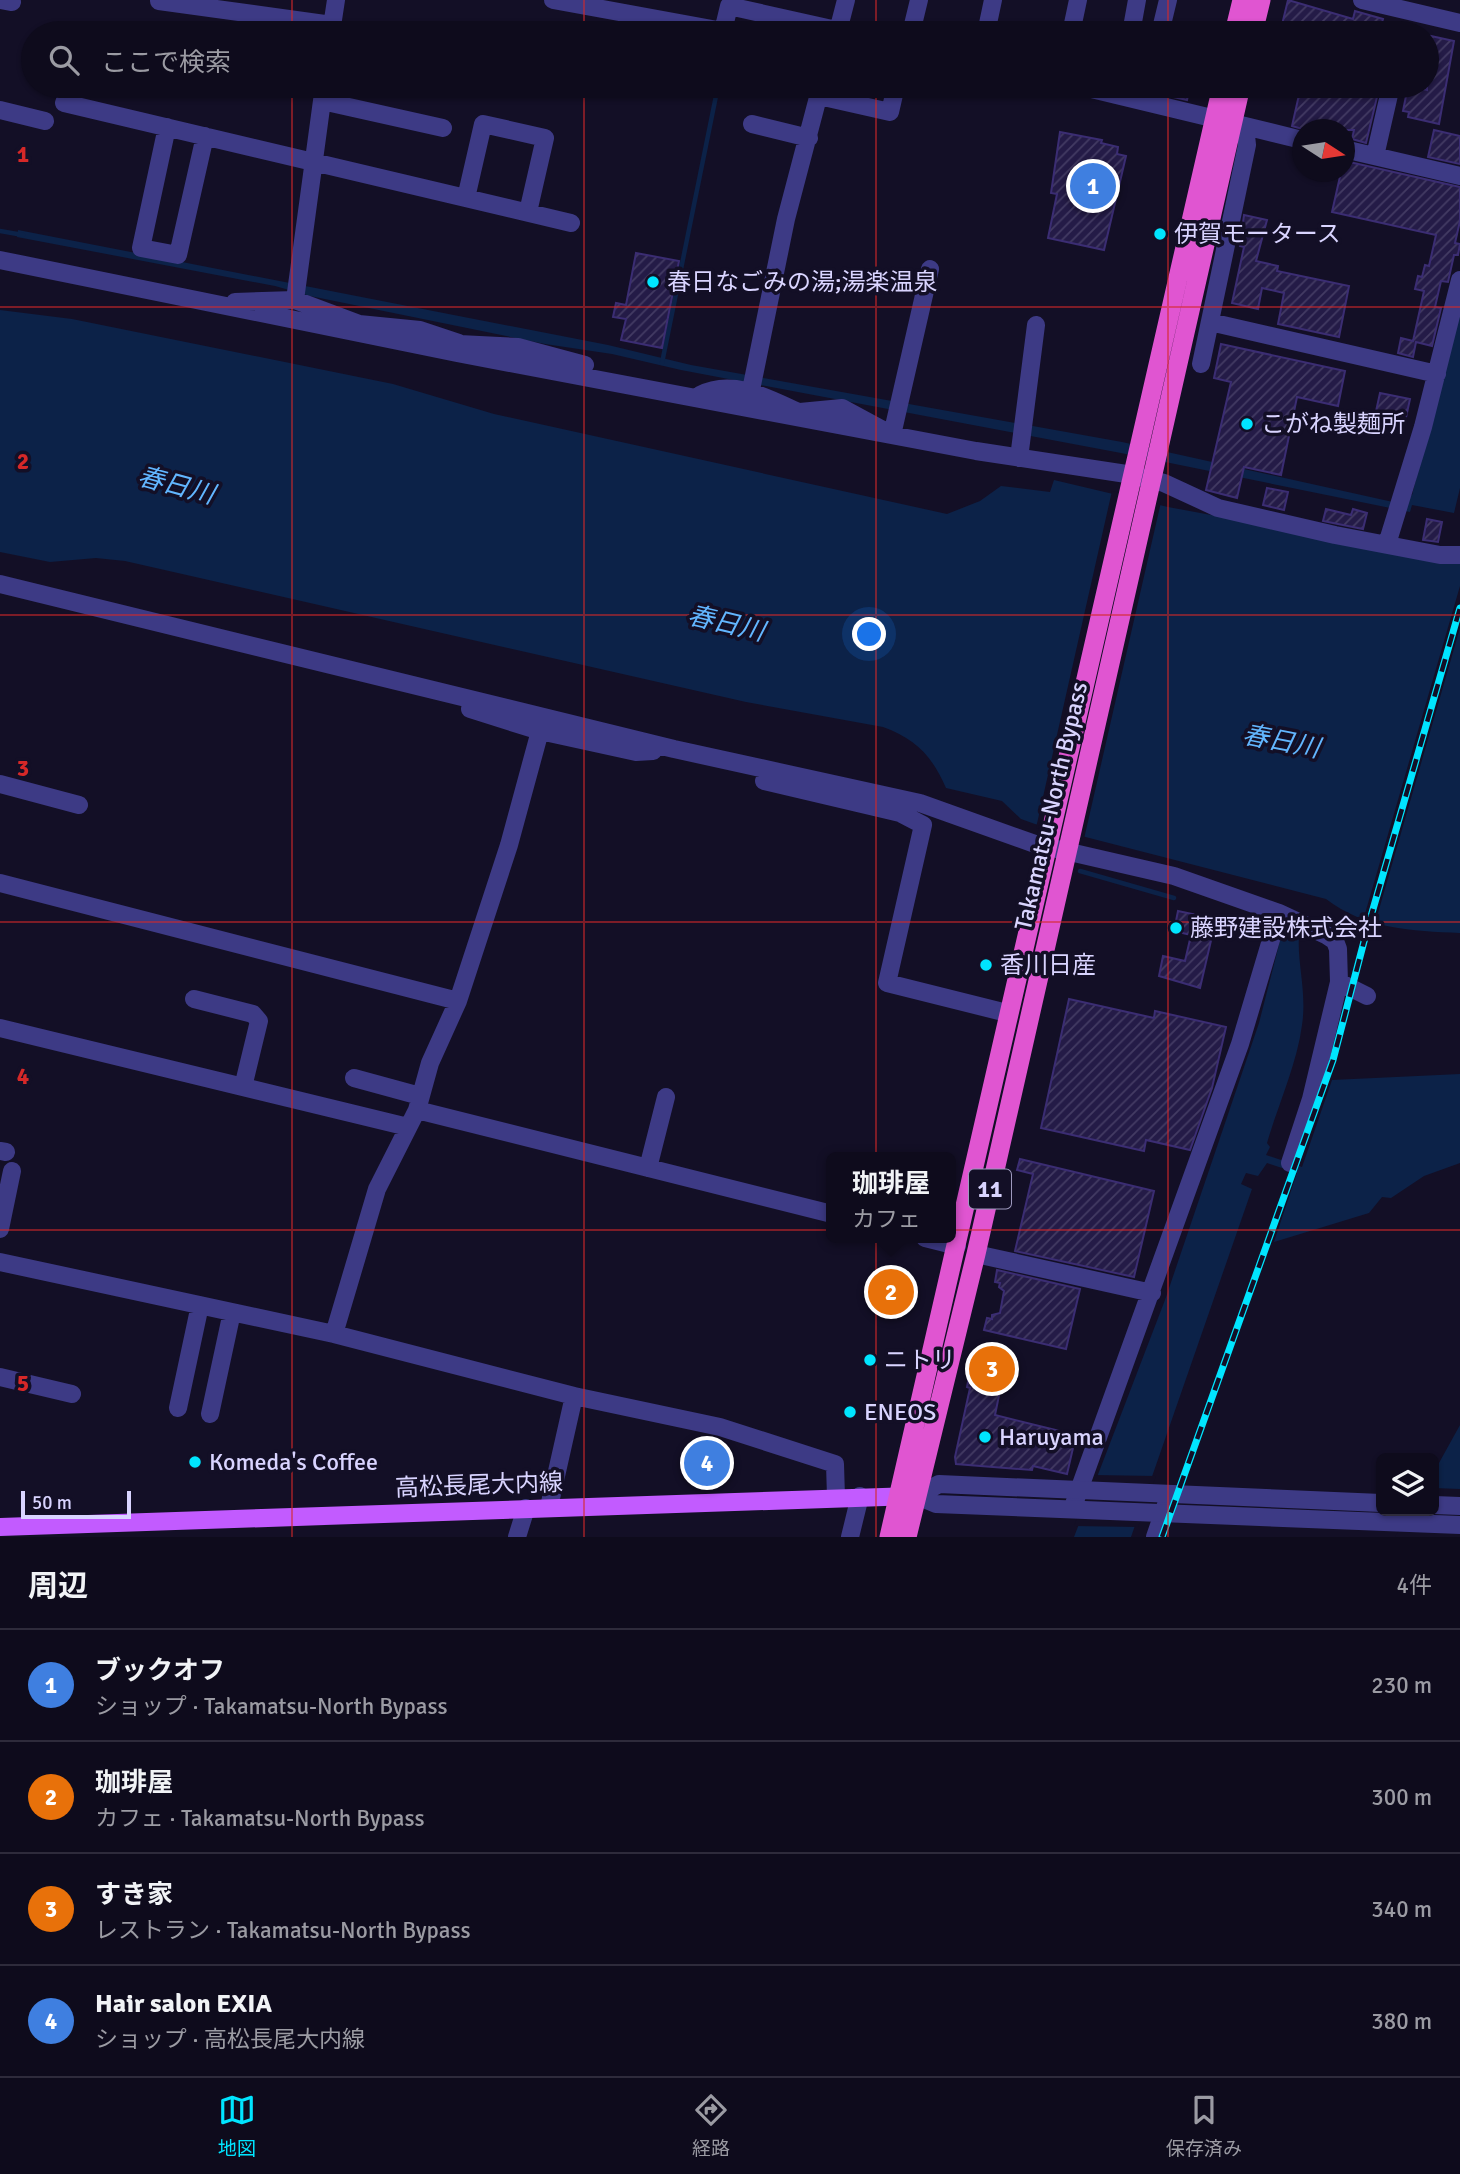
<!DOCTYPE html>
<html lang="ja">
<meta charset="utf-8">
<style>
:root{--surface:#0e0b1c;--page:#1c1929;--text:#f1f3f6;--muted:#9b9ba3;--line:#2e2b3b;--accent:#00e5ff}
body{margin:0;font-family:Signika,"Noto Sans JP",sans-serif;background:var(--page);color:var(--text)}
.controls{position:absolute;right:21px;bottom:21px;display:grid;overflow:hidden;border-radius:10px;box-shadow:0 2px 5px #0004}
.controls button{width:63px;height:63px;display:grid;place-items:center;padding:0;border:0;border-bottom:2px solid var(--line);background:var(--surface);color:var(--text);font:35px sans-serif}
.compass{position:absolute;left:1292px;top:119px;width:63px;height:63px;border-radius:50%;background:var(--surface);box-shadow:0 2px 5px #0004;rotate:102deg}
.scale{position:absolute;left:21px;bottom:18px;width:110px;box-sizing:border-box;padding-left:7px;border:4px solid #d9d4ff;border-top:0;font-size:19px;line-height:24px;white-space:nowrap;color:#d9d4ff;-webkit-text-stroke:5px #130f26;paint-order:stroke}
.you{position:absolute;left:870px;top:635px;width:24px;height:24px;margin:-18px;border:5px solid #fff;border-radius:50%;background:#1a73e8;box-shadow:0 0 0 10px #1a73e833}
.badge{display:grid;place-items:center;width:46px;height:46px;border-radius:50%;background:var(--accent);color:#fff;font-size:23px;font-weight:700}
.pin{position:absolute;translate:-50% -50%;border:4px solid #fff;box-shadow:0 2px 7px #0006}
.popup{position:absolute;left:826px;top:1152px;width:130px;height:91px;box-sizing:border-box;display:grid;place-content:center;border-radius:10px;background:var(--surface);filter:drop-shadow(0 2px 5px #0005);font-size:23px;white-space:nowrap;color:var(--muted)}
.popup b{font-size:26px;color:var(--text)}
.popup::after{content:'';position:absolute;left:50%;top:100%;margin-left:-14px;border:14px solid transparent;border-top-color:var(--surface)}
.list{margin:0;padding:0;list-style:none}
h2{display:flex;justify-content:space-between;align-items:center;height:91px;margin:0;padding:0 28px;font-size:30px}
h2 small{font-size:23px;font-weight:400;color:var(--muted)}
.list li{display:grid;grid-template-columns:46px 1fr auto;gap:21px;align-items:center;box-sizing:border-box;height:112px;padding:0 28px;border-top:2px solid var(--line)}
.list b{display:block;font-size:26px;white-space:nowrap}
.list p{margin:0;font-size:23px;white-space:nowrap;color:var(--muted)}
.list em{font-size:23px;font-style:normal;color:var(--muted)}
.icon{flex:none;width:38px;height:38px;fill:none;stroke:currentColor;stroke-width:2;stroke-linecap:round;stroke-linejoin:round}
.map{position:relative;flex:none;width:1460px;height:1537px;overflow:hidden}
.search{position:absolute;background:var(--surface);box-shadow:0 2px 5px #0004;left:21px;right:21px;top:21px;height:77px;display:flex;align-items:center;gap:18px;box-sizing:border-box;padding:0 24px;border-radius:38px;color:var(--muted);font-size:26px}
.sheet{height:539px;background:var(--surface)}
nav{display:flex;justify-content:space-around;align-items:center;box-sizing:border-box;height:98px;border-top:2px solid var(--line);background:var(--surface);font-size:19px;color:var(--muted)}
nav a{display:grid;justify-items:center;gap:4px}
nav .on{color:var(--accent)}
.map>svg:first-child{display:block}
.water{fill:#0c2248}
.pier{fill:#130f26}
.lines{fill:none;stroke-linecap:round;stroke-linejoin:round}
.stream{stroke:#0c2248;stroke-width:4.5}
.building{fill:url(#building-hatch);stroke:#3b2d73;stroke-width:2}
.minor{stroke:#3d3a85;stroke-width:18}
.tertiary{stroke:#3d3a85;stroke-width:18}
.primary{stroke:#c25bff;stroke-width:18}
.trunk{stroke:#e055d1;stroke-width:19}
.rail-casing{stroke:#00e5ff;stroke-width:7}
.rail{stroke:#130f26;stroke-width:4.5;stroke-dasharray:13;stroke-linecap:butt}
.grid{fill:none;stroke:#d62828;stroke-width:2;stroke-opacity:0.55}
.poi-dot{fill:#00e5ff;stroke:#130f26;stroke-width:2.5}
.labels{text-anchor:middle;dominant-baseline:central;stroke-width:7;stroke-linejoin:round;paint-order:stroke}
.shield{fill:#130f26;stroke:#9e99be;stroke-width:2}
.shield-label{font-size:23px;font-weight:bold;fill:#d9d4ff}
.poi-label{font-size:24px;fill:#d9d4ff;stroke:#130f26;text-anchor:start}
.street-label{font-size:24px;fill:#d9d4ff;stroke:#130f26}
.water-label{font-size:26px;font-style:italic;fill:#62b6ff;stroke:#130f26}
.grid-label{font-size:23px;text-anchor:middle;font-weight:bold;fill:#d62828;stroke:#130f26;stroke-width:7;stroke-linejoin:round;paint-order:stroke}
</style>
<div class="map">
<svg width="1460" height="1537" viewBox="0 0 1460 1537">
<defs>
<pattern id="building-hatch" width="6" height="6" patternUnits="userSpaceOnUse" patternTransform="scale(1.75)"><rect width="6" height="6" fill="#241b47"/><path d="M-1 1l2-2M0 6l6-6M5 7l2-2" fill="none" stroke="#433b63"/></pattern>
</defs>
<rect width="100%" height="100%" fill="#130f26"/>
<path class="water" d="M 18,230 L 608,345 L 691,365 L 1122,442 L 1393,502 L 1412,495 L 1460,307 L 1460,488 L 1454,513 L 1412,505 L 1410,512 L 1121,453 L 681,370 L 612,354 L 545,344 L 310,296 L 275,286 L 17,237 Z
M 0,310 L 72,319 L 393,384 L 494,414 L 947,514 L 980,501 L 1001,486 L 1050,492 L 1054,480 L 1168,507 L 1460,561 L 1460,933 C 1412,931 1365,929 1326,899 L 1035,824 L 1021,819 L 1002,801 L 946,788 C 932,756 916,739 883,727 L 746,702 L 125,561 L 96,558 L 50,562 L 0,552 Z
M 1287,932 L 1299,936 C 1297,962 1307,993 1302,1025 C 1297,1064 1278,1105 1267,1143 L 1270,1147 L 1266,1155 L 1302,1167 L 1332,1080 L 1460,1074 L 1460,1163 L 1424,1176 L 1391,1198 L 1382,1197 L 1369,1213 L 1274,1242 L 1297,1173 L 1267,1163 L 1258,1176 L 1246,1173 L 1241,1184 L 1252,1189 L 1131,1537 L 1074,1537 L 1165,1300 L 1259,1023 L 1282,933 Z
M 1460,1425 L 1460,1537 L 1399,1537 L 1434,1511 L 1434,1472 Z"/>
<path class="pier" d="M 1112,491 L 1161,502 L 1084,839 L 1036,828 Z
M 1460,586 L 1460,628 L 1374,927 L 1362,924 Z
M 1093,1475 L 1156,1476 L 1138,1527 L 1074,1526 Z
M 1434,1488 L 1460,1489 L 1460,1537 L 1395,1537 L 1409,1511 L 1434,1511 Z"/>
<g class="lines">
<path class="stream" d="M 0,231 L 23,235
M 662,363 L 718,86
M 1080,871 L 1174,898"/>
</g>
<path class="building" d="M 1288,0 L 1353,19 L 1355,11 L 1383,19 L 1379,33 L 1280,33 Z
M 1431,36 L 1454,41 L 1439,124 L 1408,117 L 1409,112 L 1403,111 L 1408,86 L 1427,90 L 1427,42 L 1430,43 Z
M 1157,86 L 1190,86 L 1187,100 L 1155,93 Z
M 1301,86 L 1374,86 L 1372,96 L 1377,97 L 1366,143 L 1352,139 L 1354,130 L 1306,130 L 1292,126 Z
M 1434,130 L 1460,136 L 1460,164 L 1428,157 Z
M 1060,132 L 1102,140 L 1101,143 L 1118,147 L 1117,154 L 1126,156 L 1104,250 L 1048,238 L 1057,194 L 1051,193 Z
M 1345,161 L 1460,187 L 1460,221 L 1455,243 L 1460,244 L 1458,255 L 1454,255 L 1448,282 L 1441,281 L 1435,307 L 1441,308 L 1432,346 L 1416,342 L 1413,357 L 1398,353 L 1401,338 L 1413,341 L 1424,291 L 1415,289 L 1418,276 L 1422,277 L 1425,265 L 1429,266 L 1436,235 L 1332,212 L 1341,172 L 1345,172 Z
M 1244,215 L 1267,220 L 1256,261 L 1278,266 L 1277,271 L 1349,286 L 1339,337 L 1278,324 L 1284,293 L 1262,288 L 1258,309 L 1232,303 L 1244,247 L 1240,246 Z
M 636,253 L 679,261 L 662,348 L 621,340 L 626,319 L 613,317 L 616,303 L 626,305 Z
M 1221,344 L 1345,371 L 1338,406 L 1297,397 L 1281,475 L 1244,467 L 1237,498 L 1206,490 L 1231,382 L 1214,378 Z
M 1380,393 L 1410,399 L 1405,422 L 1375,416 Z
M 1267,488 L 1288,492 L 1284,510 L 1263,505 Z
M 1326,509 L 1351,515 L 1353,509 L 1367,513 L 1363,529 L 1323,521 Z
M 1427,519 L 1442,522 L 1438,542 L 1423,540 Z
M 1178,911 L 1216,919 L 1200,988 L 1159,976 L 1163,956 L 1185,961 L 1191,935 L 1174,931 Z
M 1069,999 L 1154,1018 L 1155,1011 L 1226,1027 L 1212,1088 L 1190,1150 L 1146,1140 L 1144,1151 L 1041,1128 Z
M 1020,1159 L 1154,1191 L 1134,1277 L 1015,1251 L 1033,1174 L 1017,1170 Z
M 997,1270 L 1080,1289 L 1066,1349 L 984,1330 L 987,1318 L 992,1319 L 992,1315 L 1000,1313 L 1004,1291 L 999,1287 L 1000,1283 L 995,1282 Z
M 970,1371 L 1003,1376 L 995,1415 L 1076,1435 L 1067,1474 L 1033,1466 L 1032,1470 L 956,1464 L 955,1457 L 970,1388 L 967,1387 Z"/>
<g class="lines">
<path class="minor" d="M 0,0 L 12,2
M 553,0 L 723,31 L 729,6 L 850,33
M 1362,0 L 1460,23
M 159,1 L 332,25
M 838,31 L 846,0
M 331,33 L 336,0
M 911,33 L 919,0
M 986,33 L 993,0
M 1071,33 L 1078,0
M 1131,33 L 1137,0
M 1160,33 L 1168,0
M 1079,86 L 1245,126 L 1247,145 L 1201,364
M 819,96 L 890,112 L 896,86
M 322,101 L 443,128
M 64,103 L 571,223
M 0,110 L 45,121
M 752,124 L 809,138
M 1245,126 L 1302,140
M 167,127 L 141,248 L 178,255 L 205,136
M 1344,149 L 1460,176
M 1375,156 L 1391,86
M 466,198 L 483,124 L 545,138 L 528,212
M 0,260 L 457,353 L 976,451 L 1133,475 L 1164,483 L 1218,508 L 1335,535 L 1440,555 L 1460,555
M 295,300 L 324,86
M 235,302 L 295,300 L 359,324 L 420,330 L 459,343
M 1210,322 L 1437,374
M 459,344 L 518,347 L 585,365
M 751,390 L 786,219 L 821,86
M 700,395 C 732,378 768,398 796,411
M 800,412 L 842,408 L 892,435 L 930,269
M 1019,458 L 1036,325
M 1387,544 L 1423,427 L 1460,280
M 0,584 L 674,749 L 920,803 L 1035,844 L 1174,876 L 1279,913 L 1326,935 L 1335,941 L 1338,949 L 1339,982 L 1311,1099 L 1290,1163
M 540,731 L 636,752 L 653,751
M 764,781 L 900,813 L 923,825 L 887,983 L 1007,1013
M 0,784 L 79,805
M 0,883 L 458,1001
M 1339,982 L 1367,996
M 194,999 L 253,1014 L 259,1021 L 243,1087
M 0,1028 L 408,1127
M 354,1078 L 420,1096
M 417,1110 L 832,1214
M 0,1151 L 6,1152
M 648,1168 L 666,1097
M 0,1229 L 12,1171
M 925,1238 L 957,1246
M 976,1254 L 1152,1293
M 0,1262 L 334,1334 L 377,1189 L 417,1110 L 430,1063 L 458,1001 L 509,845 L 540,731 L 470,709
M 334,1334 L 574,1396 L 549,1507
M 0,1377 L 72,1394
M 574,1396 L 720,1427 L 835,1464 L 836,1497
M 178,1408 L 200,1305
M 210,1414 L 232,1312
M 1074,1504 L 1240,1044 L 1279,913
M 517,1537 L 526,1508
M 850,1537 L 860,1496
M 1155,1537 L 1168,1499"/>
<path class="tertiary" d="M 917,1496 L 936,1504 L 1460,1525
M 917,1496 L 939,1484 L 1381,1503
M 1434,1505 L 1460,1506"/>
<path class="primary" d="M 0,1527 L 913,1496"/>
<path class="trunk" d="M 1234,33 L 1242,0
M 1253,33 L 1261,0
M 889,1537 L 1222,86
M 907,1537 L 976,1254 L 1241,86"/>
<defs>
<path id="rail" d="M 1162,1537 L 1333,1060 L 1367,930 L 1460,608"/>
</defs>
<use href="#rail" class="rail-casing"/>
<use href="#rail" class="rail"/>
</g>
<path class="grid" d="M 292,0 L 292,33M 584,0 L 584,33M 876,0 L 876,33M 1168,0 L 1168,33M 292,86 L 292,1537M 584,86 L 584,1537M 876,86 L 876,1537M 1168,86 L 1168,1537M 0,307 L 1460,307M 0,615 L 1460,615M 0,922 L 1460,922M 0,1230 L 1460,1230"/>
<g class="poi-dot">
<circle cx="1160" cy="234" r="7"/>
<circle cx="653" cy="282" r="7"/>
<circle cx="1247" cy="424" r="7"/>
<circle cx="1176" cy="928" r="7"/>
<circle cx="986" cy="965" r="7"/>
<circle cx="870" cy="1360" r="7"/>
<circle cx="850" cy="1412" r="7"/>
<circle cx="985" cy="1437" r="7"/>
<circle cx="195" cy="1462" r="7"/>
</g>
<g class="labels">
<rect class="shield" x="969" y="1169.5" width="42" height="39" rx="5"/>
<g class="shield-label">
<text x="990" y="1189">11</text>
</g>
<g class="poi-label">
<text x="1174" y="234">伊賀モータース</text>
<text x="667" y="282">春日なごみの湯;湯楽温泉</text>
<text x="1261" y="424">こがね製麺所</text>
<text x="1190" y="928">藤野建設株式会社</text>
<text x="1000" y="965">香川日産</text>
<text x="884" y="1360">ニトリ</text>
<text x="864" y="1412">ENEOS</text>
<text x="999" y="1437">Haruyama</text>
<text x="209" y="1462">Komeda's Coffee</text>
</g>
<g class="street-label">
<text transform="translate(1051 806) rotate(-77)">Takamatsu-North Bypass</text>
<text transform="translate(479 1485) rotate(-2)">高松長尾大内線</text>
</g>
<g class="water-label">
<text transform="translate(176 486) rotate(15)">春日川</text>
<text transform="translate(726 624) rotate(13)">春日川</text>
<text transform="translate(1281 742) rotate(11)">春日川</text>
</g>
</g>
<g class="grid-label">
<text x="23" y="162">1</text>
<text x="23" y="469">2</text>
<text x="23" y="776">3</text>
<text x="23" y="1084">4</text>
<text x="23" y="1391">5</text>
</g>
</svg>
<div class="controls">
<button><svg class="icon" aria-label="layers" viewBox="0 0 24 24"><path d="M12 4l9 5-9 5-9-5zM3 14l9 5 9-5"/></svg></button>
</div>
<svg class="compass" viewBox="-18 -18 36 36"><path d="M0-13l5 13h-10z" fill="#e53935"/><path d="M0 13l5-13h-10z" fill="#9b9ba3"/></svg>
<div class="scale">50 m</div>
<div class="you"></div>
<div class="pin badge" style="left:1093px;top:186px;background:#3f7fe0">1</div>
<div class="pin badge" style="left:891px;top:1292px;background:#e8710a">2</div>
<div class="popup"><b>珈琲屋</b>カフェ</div>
<div class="pin badge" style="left:992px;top:1369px;background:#e8710a">3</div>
<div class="pin badge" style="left:707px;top:1463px;background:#3f7fe0">4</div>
<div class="search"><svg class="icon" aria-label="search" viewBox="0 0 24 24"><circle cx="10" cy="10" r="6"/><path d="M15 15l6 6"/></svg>ここで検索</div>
</div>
<section class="sheet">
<h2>周辺<small>4件</small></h2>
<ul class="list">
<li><span class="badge" style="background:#3f7fe0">1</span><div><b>ブックオフ</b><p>ショップ · Takamatsu-North Bypass</p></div><em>230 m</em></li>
<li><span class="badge" style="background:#e8710a">2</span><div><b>珈琲屋</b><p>カフェ · Takamatsu-North Bypass</p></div><em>300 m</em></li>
<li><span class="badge" style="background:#e8710a">3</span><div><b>すき家</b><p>レストラン · Takamatsu-North Bypass</p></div><em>340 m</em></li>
<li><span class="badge" style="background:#3f7fe0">4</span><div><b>Hair salon EXIA</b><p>ショップ · 高松長尾大内線</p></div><em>380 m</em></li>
</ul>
</section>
<nav>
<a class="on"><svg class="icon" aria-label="map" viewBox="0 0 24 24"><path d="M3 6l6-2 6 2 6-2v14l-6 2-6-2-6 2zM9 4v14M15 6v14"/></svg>地図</a>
<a><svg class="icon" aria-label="directions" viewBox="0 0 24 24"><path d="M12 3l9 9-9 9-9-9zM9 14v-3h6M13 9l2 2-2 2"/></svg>経路</a>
<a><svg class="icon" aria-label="saved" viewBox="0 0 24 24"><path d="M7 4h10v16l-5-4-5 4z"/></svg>保存済み</a>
</nav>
